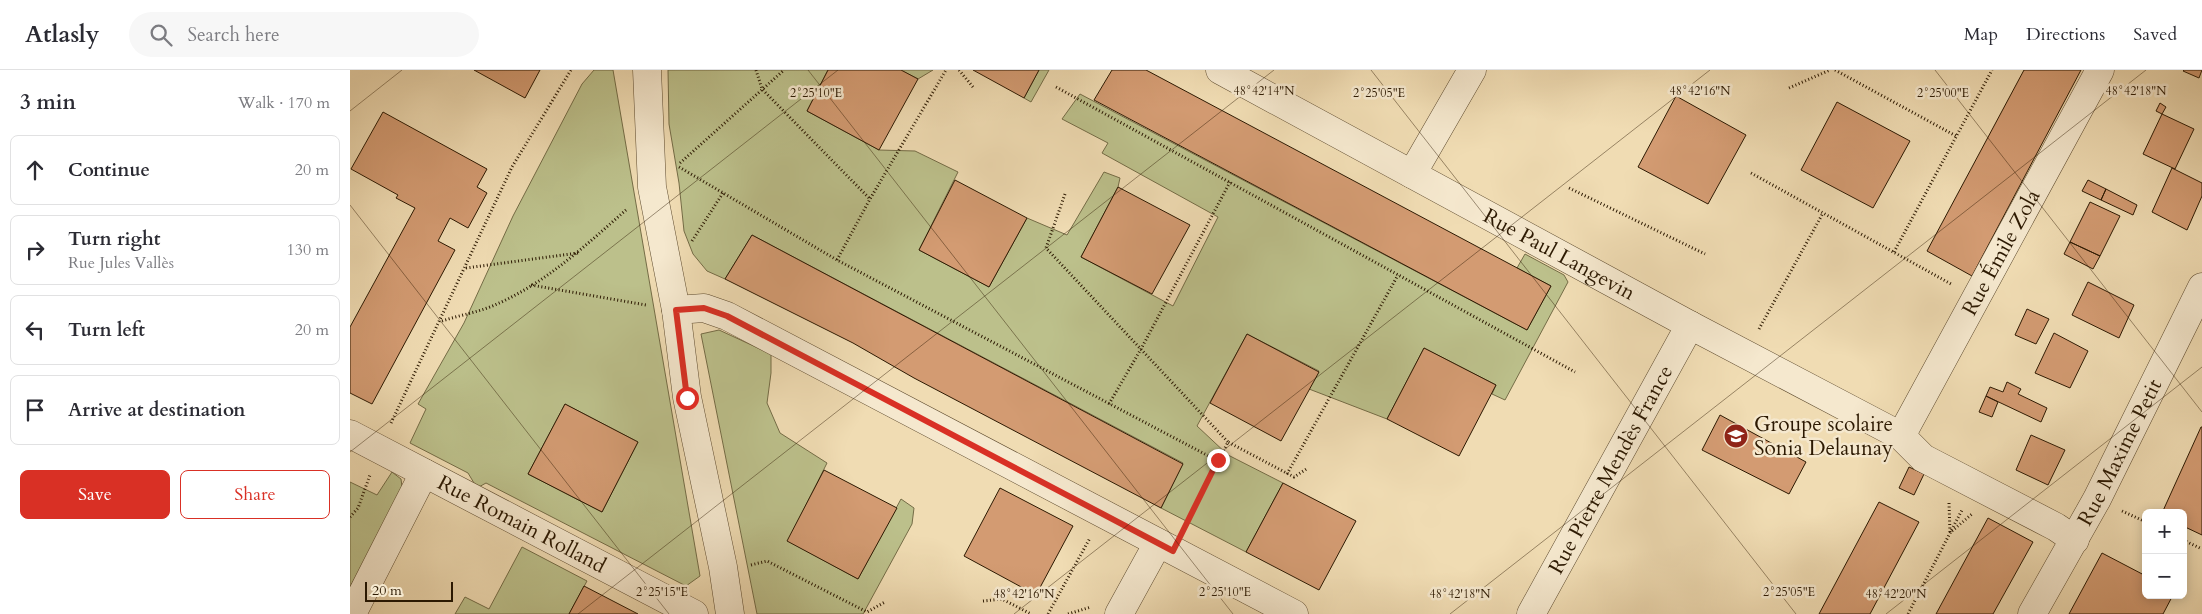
<!DOCTYPE html>
<meta charset="utf-8">
<style>
:root{--surface:#fff;--page:#f7f7f7;--text:#2b2b33;--muted:#7c7c81;--line:#e1e1e2;--accent:#d93025}
body{margin:0;font-family:Cardo,serif;background:var(--page);color:var(--text)}
.controls{position:absolute;right:15px;bottom:15px;display:grid;overflow:hidden;border-radius:8px;box-shadow:0 2px 12px #0003}
.controls button{width:45px;height:45px;display:grid;place-items:center;padding:0;border:0;border-bottom:1px solid var(--line);background:var(--surface);color:var(--text);font:25px sans-serif}
.scale{position:absolute;left:15px;bottom:12px;width:88px;box-sizing:border-box;padding-left:5px;border:2px solid #2c1902;border-top:0;font-size:14px;line-height:18px;white-space:nowrap;color:#2c1902;-webkit-text-stroke:4px #f5e8ce;paint-order:stroke}
.stop{position:absolute;width:15px;height:15px;margin:-11px;border:4px solid #d93025;border-radius:50%;background:#fff}
.stop.end{background:#d93025;border-color:#fff;box-shadow:0 1px 5px #0008}
.list{margin:0;padding:0;list-style:none}
h2{display:flex;justify-content:space-between;align-items:center;height:65px;margin:0;padding:0 20px;font-size:21px}
h2 small{font-size:16px;font-weight:400;color:var(--muted)}
.list li{display:grid;grid-template-columns:32px 1fr auto;gap:15px;align-items:center;box-sizing:border-box;height:70px;margin:0 10px 10px;padding:0 10px;border:1px solid var(--line);border-radius:8px}
.list b{display:block;font-size:19px;white-space:nowrap}
.list p{margin:0;font-size:16px;white-space:nowrap;color:var(--muted)}
.list em{font-size:16px;font-style:normal;color:var(--muted)}
.actions{display:flex;gap:10px;padding:15px 20px}
.actions a{flex:1;padding:11px 0;border:1px solid var(--accent);border-radius:8px;text-align:center;font-size:18px;color:var(--accent)}
.actions .main{background:var(--accent);color:#fff}
.icon{flex:none;width:28px;height:28px;fill:none;stroke:currentColor;stroke-width:2;stroke-linecap:round;stroke-linejoin:round}
.map{position:relative;flex:none;width:1852px;height:544px;overflow:hidden}
header{display:flex;align-items:center;gap:30px;box-sizing:border-box;height:70px;padding:0 25px;background:var(--surface);border-bottom:1px solid var(--line)}
header strong{font-size:24px}
nav{display:flex;gap:28px;margin-inline-start:auto;font-size:18px}
.search{width:350px;height:45px;background:var(--page);display:flex;align-items:center;gap:12px;box-sizing:border-box;padding:0 18px;border-radius:28px;color:var(--muted);font-size:19px}
main{display:flex}
aside{flex:1;background:var(--surface)}
.map>svg:first-child{display:block}
.green{fill:#bcc08b;stroke:#746c46;fill-rule:evenodd}
.building{fill:#d39b72;stroke:#2c1902}
.lines{fill:none;stroke-linecap:round;stroke-linejoin:round}
.minor-casing{stroke:#5d4a2e;stroke-width:29}
.path{stroke:#2c1902;stroke-width:3;stroke-dasharray:1 2.5;stroke-linecap:butt}
.minor{stroke:#f5e8ce;stroke-width:28}
.route{stroke:#d93025;stroke-width:6}
.ticks{fill:none;stroke:#2c1902;stroke-width:1;stroke-opacity:0.45}
.labels{text-anchor:middle;dominant-baseline:central;stroke-width:5;stroke-linejoin:round;paint-order:stroke}
.street-label{font-size:21px;fill:#2c1902;stroke:#f5e8ce}
.poi-label{font-size:21px;fill:#2c1902;stroke:#f5e8ce;text-anchor:start}
.ticks-label{font-size:12px;text-anchor:middle;fill:#2c1902;stroke:#f5e8ce;stroke-width:5;stroke-linejoin:round;paint-order:stroke}
</style>
<header>
<strong>Atlasly</strong>
<div class="search"><svg class="icon" aria-label="search" viewBox="0 0 24 24"><circle cx="10" cy="10" r="6"/><path d="M15 15l6 6"/></svg>Search here</div>
<nav><a>Map</a><a>Directions</a><a>Saved</a></nav>
</header>
<main>
<aside>
<h2>3 min<small>Walk · 170 m</small></h2>
<ul class="list">
<li><svg class="icon" aria-label="ahead" viewBox="0 0 24 24"><path d="M12 20V5M6 11l6-6 6 6"/></svg><div><b>Continue</b></div><em>20 m</em></li>
<li><svg class="icon" aria-label="right" viewBox="0 0 24 24"><path d="M7 20v-9h11M14 6l5 5-5 5"/></svg><div><b>Turn right</b><p>Rue Jules Vallès</p></div><em>130 m</em></li>
<li><svg class="icon" aria-label="left" viewBox="0 0 24 24"><path d="M17 20v-9H6M10 6l-5 5 5 5"/></svg><div><b>Turn left</b></div><em>20 m</em></li>
<li><svg class="icon" aria-label="arrive" viewBox="0 0 24 24"><path d="M6 21V4h12l-3 4 3 4H6"/></svg><div><b>Arrive at destination</b></div></li>
</ul>
<div class="actions"><a class="main">Save</a><a>Share</a></div>
</aside>
<div class="map">
<svg width="1852" height="544" viewBox="0 0 1852 544">
<rect width="100%" height="100%" fill="#f0dcb3"/>
<filter id="stains"><feTurbulence type="fractalNoise" baseFrequency=".004" numOctaves="4"/><feColorMatrix values="0 0 0 0 .2 0 0 0 0 .09 0 0 0 0 .02 0 0 0 .5 -.17"/></filter>
<radialGradient id="worn" r=".72"><stop offset=".6" stop-color="#630" stop-opacity="0"/><stop offset="1" stop-color="#630" stop-opacity=".3"/></radialGradient>
<path class="green" d="M 244,0 L 263,0 L 350,506 L 336,516 L 136,413 L 127,418 L 118,403 L 60,373 L 76,339 L 68,334 L 114,253 L 163,146 L 232,14 ZM 215,334 L 288,372 L 252,442 L 178,404 Z
M 318,0 L 478,0 L 457,41 L 529,80 L 565,81 L 608,102 L 569,180 L 639,217 L 677,148 L 717,165 L 754,102 L 770,108 L 768,117 L 731,187 L 823,236 L 868,147 L 752,83 L 758,73 L 712,49 L 730,24 L 1177,260 L 1201,216 L 1167,198 L 1175,184 L 1214,205 L 1218,212 L 1155,330 L 1142,324 L 1146,315 L 1074,278 L 1037,349 L 959,319 L 969,301 L 897,264 L 847,356 L 878,385 L 933,413 L 896,482 L 811,438 L 833,393 L 402,165 L 375,209 L 357,201 L 343,184 L 334,161 L 329,113 L 319,54 Z
M 550,0 L 583,0 L 568,9 Z
M 689,0 L 699,0 L 681,32 L 674,28 Z
M 369,260 L 421,284 L 421,303 L 417,333 L 430,363 L 477,393 L 438,471 L 508,509 L 551,429 L 564,438 L 562,454 L 513,544 L 407,544 L 351,264 Z
M 42,402 L 51,409 L 53,425 L 0,517 L 0,412 L 27,425 Z
M 172,477 L 237,511 L 219,544 L 105,544 L 115,527 L 139,539 Z"/>
<path class="building" d="M 124,0 L 190,0 L 175,28 Z
M 478,0 L 551,0 L 568,9 L 529,80 L 457,41 Z
M 623,0 L 689,0 L 674,28 Z
M 762,0 L 796,0 L 1201,216 L 1177,260 L 744,30 Z
M 1674,0 L 1731,0 L 1622,206 L 1577,181 Z
M 1834,0 L 1852,0 L 1849,8 L 1833,1 Z
M 1326,26 L 1396,65 L 1358,134 L 1288,97 Z
M 1487,32 L 1560,71 L 1523,138 L 1451,100 Z
M 1810,33 L 1816,37 L 1812,44 L 1806,41 Z
M 33,42 L 137,99 L 127,117 L 137,123 L 118,158 L 100,148 L 88,171 L 105,180 L 22,334 L 0,323 L 0,257 L 65,138 L 46,128 L 48,125 L 1,99 Z
M 1812,44 L 1844,59 L 1825,99 L 1793,84 Z
M 1822,98 L 1852,113 L 1852,126 L 1837,160 L 1802,142 Z
M 605,110 L 677,148 L 639,217 L 569,180 Z
M 1738,110 L 1756,119 L 1751,130 L 1732,121 Z
M 768,117 L 840,155 L 802,224 L 731,187 Z
M 1756,119 L 1787,135 L 1783,145 L 1751,130 Z
M 1740,132 L 1770,146 L 1750,186 L 1720,172 Z
M 402,165 L 833,394 L 811,438 L 564,308 L 503,273 L 375,209 Z
M 1720,172 L 1750,186 L 1743,199 L 1714,184 Z
M 1738,212 L 1784,235 L 1769,268 L 1722,245 Z
M 1677,239 L 1699,249 L 1686,274 L 1665,265 Z
M 1704,263 L 1738,281 L 1720,318 L 1685,303 Z
M 897,264 L 969,302 L 931,371 L 860,333 Z
M 1074,278 L 1146,315 L 1109,386 L 1037,349 Z
M 1657,312 L 1671,319 L 1668,324 L 1697,338 L 1691,352 L 1636,326 L 1640,317 L 1653,322 Z
M 1636,326 L 1648,332 L 1642,347 L 1629,342 Z
M 215,334 L 288,372 L 252,442 L 178,404 Z
M 1370,345 L 1456,392 L 1439,424 L 1352,380 Z
M 1851,357 L 1852,357 L 1852,465 L 1833,456 L 1833,443 L 1812,443 Z
M 1681,365 L 1715,380 L 1698,415 L 1666,400 Z
M 1559,397 L 1574,404 L 1564,425 L 1549,418 Z
M 474,400 L 547,438 L 508,509 L 437,471 Z
M 933,413 L 1006,451 L 969,520 L 896,482 Z
M 650,418 L 723,456 L 686,525 L 614,486 Z
M 1529,432 L 1569,452 L 1520,544 L 1469,544 Z
M 1638,448 L 1683,472 L 1643,544 L 1586,544 Z
M 1752,483 L 1796,506 L 1796,525 L 1823,525 L 1813,544 L 1719,544 Z
M 234,516 L 288,544 L 219,544 Z"/>
<g class="lines">
<defs>
<g id="minor">
<path d="M 297,0 L 302,117 L 326,240 L 337,327 L 373,497 L 380,544"/>
<path id="s1" d="M 870,0 L 1340,255 L 1551,366 L 1573,388 L 1706,457 L 1725,470"/>
<path d="M 1062,104 L 1122,0"/>
<path d="M 326,240 L 354,238 L 377,246 L 944,544"/>
<path id="s2" d="M 0,364 L 344,544"/>
<path id="s3" d="M 1551,366 L 1750,0"/>
<path d="M 2,544 L 74,403"/>
<path d="M 769,544 L 808,473"/>
<path id="s4" d="M 1181,544 L 1340,255"/>
<path id="s5" d="M 1682,544 L 1747,429 L 1852,217"/>
</g>
</defs>
<use href="#minor" class="minor-casing"/>
<path class="path" d="M 406,0 L 412,19 L 520,129
M 609,0 L 623,17
M 1485,0 L 1606,66
M 706,17 L 1225,302
M 1439,18 L 1480,0
M 330,93 L 434,0
M 329,97 L 487,190 L 868,391
M 1401,103 L 1601,214
M 1219,118 L 1355,184
M 715,124 L 696,178 L 878,372
M 342,171 L 373,123
M 1544,182 L 1642,0
M 487,190 L 520,129 L 596,0
M 116,198 L 228,183
M 181,215 L 296,235
M 92,251 C 110,245 130,242 147,234 C 197,212 236,175 276,140
M 1409,259 L 1473,143
M 759,334 L 791,279 L 880,112
M 41,353 L 162,97 L 221,0
M 937,404 L 1048,205
M 1599,433 L 1600,463
M 1772,441 L 1796,452
M 0,447 L 8,438 L 20,405
M 836,456 L 878,372 L 944,407 L 958,398
M 1602,461 L 1622,444
M 1833,470 L 1852,479
M 401,495 L 417,491 L 517,542 L 535,532
M 633,531 L 652,529 L 681,544
M 698,544 L 740,468
M 718,544 L 741,537
M 1558,544 L 1612,440"/>
<use href="#minor" class="minor"/>
</g>
<g class="lines">
<path class="route" d="M 337,328 L 326,240 L 354,238 L 377,246 L 823,481 L 868,390"/>
</g>
<path class="ticks" d="M 458,0 L 883,544M 1021,0 L 1446,544M 1585,0 L 1852,342M 0,41 L 52,0M 0,135 L 319,544M 0,382 L 488,0M 228,544 L 924,0M 664,544 L 1360,0M 1100,544 L 1796,0M 1536,544 L 1852,297"/>
<defs>
<symbol id="school-disc" viewBox="-11 -11 22 22"><circle r="9.5" fill="#8f2418" stroke="#f5e8ce"/><path d="M0-5L7-2L0 1L-7-2ZM-4 1L0 2.5L4 1V4Q0 6-4 4Z" fill="#fff"/></symbol>
</defs>
<g fill-rule="evenodd">
<use href="#school-disc" x="1372" y="352" width="28" height="28"/>
</g>
<g class="labels">
<g class="street-label">
<text stroke="none"><textPath href="#s3" startOffset="209">Rue Émile Zola</textPath></text>
<text stroke="none"><textPath href="#s1" startOffset="386">Rue Paul Langevin</textPath></text>
<text stroke="none"><textPath href="#s5" startOffset="184">Rue Maxime Petit</textPath></text>
<text stroke="none"><textPath href="#s4" startOffset="165">Rue Pierre Mendès France</textPath></text>
<text stroke="none"><textPath href="#s2" startOffset="194">Rue Romain Rolland</textPath></text>
</g>
<g class="poi-label">
<text x="1404" y="354">Groupe scolaire<tspan x="1404" dy="24">Sonia Delaunay</tspan></text>
</g>
</g>
<g class="ticks-label">
<text x="914" y="25">48°42'14"N</text>
<text x="1350" y="25">48°42'16"N</text>
<text x="1786" y="25">48°42'18"N</text>
<text x="466" y="27">2°25'10"E</text>
<text x="1029" y="27">2°25'05"E</text>
<text x="1593" y="27">2°25'00"E</text>
<text x="312" y="526">2°25'15"E</text>
<text x="875" y="526">2°25'10"E</text>
<text x="1439" y="526">2°25'05"E</text>
<text x="674" y="528">48°42'16"N</text>
<text x="1110" y="528">48°42'18"N</text>
<text x="1546" y="528">48°42'20"N</text>
</g>
<rect width="100%" height="100%" filter="url(#stains)"/>
<rect width="100%" height="100%" fill="url(#worn)"/>
</svg>
<div class="controls">
<button>+</button>
<button>−</button>
</div>
<div class="scale">20 m</div>
<div class="stop" style="left:337px;top:328px"></div>
<div class="stop end" style="left:868px;top:390px"></div>
</div>
</main>
